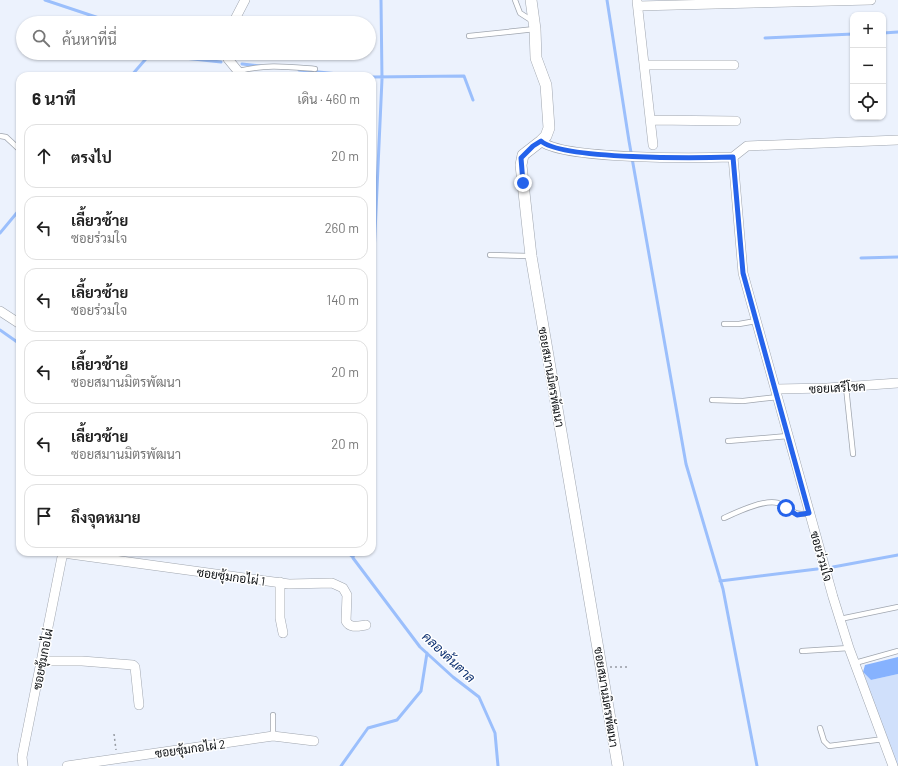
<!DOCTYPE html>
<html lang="th">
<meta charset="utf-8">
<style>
:root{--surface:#fff;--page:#f6f6f6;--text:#222;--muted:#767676;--line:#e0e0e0}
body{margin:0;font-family:Barlow,Sarabun,sans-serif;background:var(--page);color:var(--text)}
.controls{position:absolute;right:12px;top:12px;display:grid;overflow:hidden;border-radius:8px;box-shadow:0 1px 3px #0004}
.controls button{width:36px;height:36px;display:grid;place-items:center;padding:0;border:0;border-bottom:1px solid var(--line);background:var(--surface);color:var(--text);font:20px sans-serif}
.stop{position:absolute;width:12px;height:12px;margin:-9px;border:3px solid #2563eb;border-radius:50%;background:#fff}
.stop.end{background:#2563eb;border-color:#fff;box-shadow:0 1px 4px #0008}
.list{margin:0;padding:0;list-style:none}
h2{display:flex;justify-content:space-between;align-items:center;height:52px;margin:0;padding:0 16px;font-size:17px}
h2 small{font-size:13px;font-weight:400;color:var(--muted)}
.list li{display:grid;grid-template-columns:26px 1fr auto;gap:12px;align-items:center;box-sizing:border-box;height:64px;margin:0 8px 8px;padding:0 8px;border:1px solid var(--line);border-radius:12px}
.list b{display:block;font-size:15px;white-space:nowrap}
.list p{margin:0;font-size:13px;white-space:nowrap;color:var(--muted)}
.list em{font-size:13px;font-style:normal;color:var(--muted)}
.icon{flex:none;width:22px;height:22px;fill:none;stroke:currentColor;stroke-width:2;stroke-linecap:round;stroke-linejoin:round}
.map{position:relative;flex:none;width:898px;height:766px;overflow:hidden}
.search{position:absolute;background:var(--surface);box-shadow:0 1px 3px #0004;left:16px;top:16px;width:360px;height:44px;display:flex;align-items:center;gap:10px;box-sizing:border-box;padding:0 14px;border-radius:22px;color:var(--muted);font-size:15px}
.panel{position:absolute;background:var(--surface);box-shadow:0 1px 3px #0004;left:16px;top:72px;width:360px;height:484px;border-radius:12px}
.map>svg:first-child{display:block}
.green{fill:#d0e0fb}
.forest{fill:#86b2fe}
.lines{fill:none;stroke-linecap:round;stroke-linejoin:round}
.stream{stroke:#9bbffc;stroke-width:3}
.service-casing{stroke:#a0a6af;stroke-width:6}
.minor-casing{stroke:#a0a6af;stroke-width:10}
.tertiary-casing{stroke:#a0a6af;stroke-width:12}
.path{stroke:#969ba2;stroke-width:1.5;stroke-dasharray:2 3;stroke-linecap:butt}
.service{stroke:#fff;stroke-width:4.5}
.minor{stroke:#fff;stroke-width:9}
.tertiary{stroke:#fff;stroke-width:11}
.route{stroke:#2563eb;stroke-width:5}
.labels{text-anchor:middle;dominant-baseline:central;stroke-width:3;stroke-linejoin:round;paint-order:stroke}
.street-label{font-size:12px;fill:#0f1215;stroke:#fff}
.water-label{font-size:13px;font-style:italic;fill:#0a2e6f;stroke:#fff}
</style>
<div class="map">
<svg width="898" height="766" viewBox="0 0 898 766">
<rect width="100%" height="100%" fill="#ecf2fd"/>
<path class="green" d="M 863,672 L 871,680 L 898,674 L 898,766 L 896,766 Z"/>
<path class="forest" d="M 898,657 L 898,674 L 871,680 L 863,672 L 865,665 Z"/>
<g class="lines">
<path class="stream" d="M 45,0 L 114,23
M 607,0 L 629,141 L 686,464 L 723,589 L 757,766
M 883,33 L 898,32
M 765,38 L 853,34
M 175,53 L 184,58 L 221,62
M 242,64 L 260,66
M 299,70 L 358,76
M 131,76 L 151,53
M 372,77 L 464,76 L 473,100
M 0,233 L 20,209
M 861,258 L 898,257
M 372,298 L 382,79 L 381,0
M 0,330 L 20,344
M 347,552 L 353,557
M 354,552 L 353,558 L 420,647 L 453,677 L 479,697 L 495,733 L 498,766
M 833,567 L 898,555
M 720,581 L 817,569
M 341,766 L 368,728 L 397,720 L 421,691 L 427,653"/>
<defs>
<path id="service" d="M 515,0 L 520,13 L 534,22
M 469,36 L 535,29
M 239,71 C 265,64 289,67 315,69
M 0,136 L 6,137 L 20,150
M 490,255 L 530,256
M 724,324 L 739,324 L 756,321
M 846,387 L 853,454
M 712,400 L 743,401 L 778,397
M 728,441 L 788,436
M 724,518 C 737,512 764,499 778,503 C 792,508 792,517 809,513
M 840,619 L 898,607
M 802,651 L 849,648
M 855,663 L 898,651
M 820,728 L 824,741 L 829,746 L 884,739
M 273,736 L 273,715"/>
<path id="minor" d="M 637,1 L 653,145
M 638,6 L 871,0
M 233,23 L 245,0
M 225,53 L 228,59 L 242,76
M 645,65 L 734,65
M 651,120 L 736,121
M 541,141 C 562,160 700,158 733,157 L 743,273 L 833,597 L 849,648 L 893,766
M 733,157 L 747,146 L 898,140
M 0,311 L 20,324
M 776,389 L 827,388 L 898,383
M 63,553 L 289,584 L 332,583 L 343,588 L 347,595 L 346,621 C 350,629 359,626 366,625
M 280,582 L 280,618 L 283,633
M 41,661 L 82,661 L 133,665 L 135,667 L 139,705
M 23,766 L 22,757 L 63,552
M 67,766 L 273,736 L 314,741"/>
<path id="tertiary" d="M 531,0 L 535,29 L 536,58 L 546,85 L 549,128 L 546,136 L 541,141 L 523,155 L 521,165 L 531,256 L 618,766"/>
</defs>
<use href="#service" class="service-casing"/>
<use href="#minor" class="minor-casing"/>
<use href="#tertiary" class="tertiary-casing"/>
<path class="path" d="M 610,667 L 627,667
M 114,734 L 116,750"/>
<use href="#service" class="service"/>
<use href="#minor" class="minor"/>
<use href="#tertiary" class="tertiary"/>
</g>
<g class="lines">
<path class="route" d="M 523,183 L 521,158 L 533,146 L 541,141 C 562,160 700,158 733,157 L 743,273 L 809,513 L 797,515 L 786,508"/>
</g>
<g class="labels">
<g class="street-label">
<text transform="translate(552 377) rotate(80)">ซอยสมานมิตรพัฒนา</text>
<text transform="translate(837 387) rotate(-3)">ซอยเสรีโชค</text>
<text transform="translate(822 556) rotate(74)">ซอยร่วมใจ</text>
<text transform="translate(231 576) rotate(8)">ซอยซุ้มกอไผ่ 1</text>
<text transform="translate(42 659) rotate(-79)">ซอยซุ้มกอไผ่</text>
<text transform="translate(607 697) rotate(81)">ซอยสมานมิตรพัฒนา</text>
<text transform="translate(190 748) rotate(-8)">ซอยซุ้มกอไผ่ 2</text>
</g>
<g class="water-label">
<text transform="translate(449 657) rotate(43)">คลองต้นตาล</text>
</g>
</g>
</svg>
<div class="controls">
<button>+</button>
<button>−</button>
<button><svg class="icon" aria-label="locate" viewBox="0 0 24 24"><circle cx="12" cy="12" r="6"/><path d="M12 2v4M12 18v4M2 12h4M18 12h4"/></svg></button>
</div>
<div class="stop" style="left:786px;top:508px"></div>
<div class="stop end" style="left:523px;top:183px"></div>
<div class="search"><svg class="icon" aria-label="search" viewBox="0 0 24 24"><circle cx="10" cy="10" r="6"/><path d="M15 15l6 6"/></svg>ค้นหาที่นี่</div>
<section class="panel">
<h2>6 นาที<small>เดิน · 460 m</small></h2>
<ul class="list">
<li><svg class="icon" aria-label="ahead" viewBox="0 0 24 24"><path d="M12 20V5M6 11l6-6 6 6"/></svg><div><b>ตรงไป</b></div><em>20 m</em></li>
<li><svg class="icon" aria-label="left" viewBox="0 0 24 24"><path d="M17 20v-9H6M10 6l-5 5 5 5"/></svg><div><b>เลี้ยวซ้าย</b><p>ซอยร่วมใจ</p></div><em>260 m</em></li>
<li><svg class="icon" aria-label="left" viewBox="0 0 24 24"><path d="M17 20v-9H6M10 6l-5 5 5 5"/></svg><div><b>เลี้ยวซ้าย</b><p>ซอยร่วมใจ</p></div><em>140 m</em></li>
<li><svg class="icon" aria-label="left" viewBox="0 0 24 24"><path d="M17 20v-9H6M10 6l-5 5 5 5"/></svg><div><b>เลี้ยวซ้าย</b><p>ซอยสมานมิตรพัฒนา</p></div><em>20 m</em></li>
<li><svg class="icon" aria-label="left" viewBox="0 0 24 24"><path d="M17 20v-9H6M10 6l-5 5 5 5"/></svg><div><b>เลี้ยวซ้าย</b><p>ซอยสมานมิตรพัฒนา</p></div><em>20 m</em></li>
<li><svg class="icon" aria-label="arrive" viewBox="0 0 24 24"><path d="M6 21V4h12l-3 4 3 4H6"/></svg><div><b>ถึงจุดหมาย</b></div></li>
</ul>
</section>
</div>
